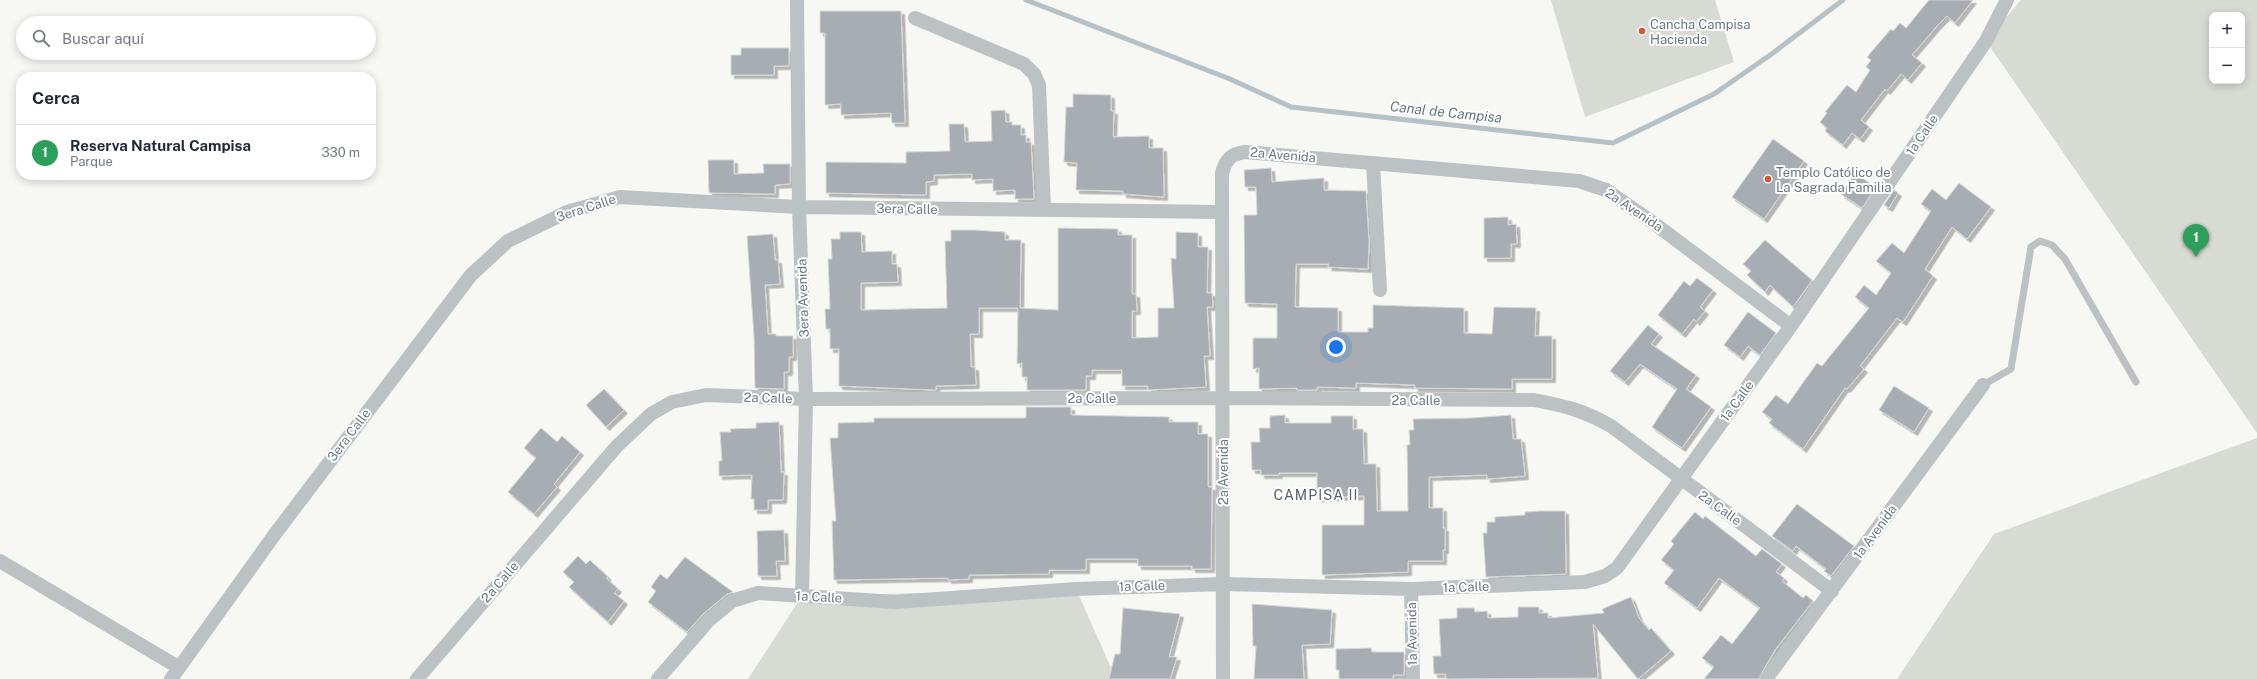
<!DOCTYPE html>
<html lang="es">
<meta charset="utf-8">
<style>
:root{--surface:#fff;--page:#f6f6f7;--text:#1f2937;--muted:#747a83;--line:#e0e1e3;--accent:#d0583b}
body{margin:0;font-family:"Public Sans",sans-serif;background:var(--page);color:var(--text)}
.controls{position:absolute;right:12px;top:12px;display:grid;overflow:hidden;border-radius:8px;box-shadow:0 2px 10px #0003}
.controls button{width:36px;height:36px;display:grid;place-items:center;padding:0;border:0;border-bottom:1px solid var(--line);background:var(--surface);color:var(--text);font:20px sans-serif}
.you{position:absolute;left:1336px;top:347px;width:14px;height:14px;margin:-10px;border:3px solid #fff;border-radius:50%;background:#1a73e8;box-shadow:0 0 0 6px #1a73e833}
.badge{display:grid;place-items:center;width:26px;height:26px;border-radius:50%;background:var(--accent);color:#fff;font-size:13px;font-weight:700}
.pin{position:absolute;translate:-50% -33px;filter:drop-shadow(0 1px 2px #0008)}
.pin::after{content:'';position:absolute;top:21px;width:14px;height:12px;background:inherit;clip-path:polygon(0 0,100% 0,50% 100%)}
.list{margin:0;padding:0;list-style:none}
h2{display:flex;justify-content:space-between;align-items:center;height:52px;margin:0;padding:0 16px;font-size:17px}
h2 small{font-size:13px;font-weight:400;color:var(--muted)}
.list li{display:grid;grid-template-columns:26px 1fr auto;gap:12px;align-items:center;box-sizing:border-box;height:56px;padding:0 16px;border-top:1px solid var(--line)}
.list b{display:block;font-size:15px;white-space:nowrap}
.list p{margin:0;font-size:13px;white-space:nowrap;color:var(--muted)}
.list em{font-size:13px;font-style:normal;color:var(--muted)}
.icon{flex:none;width:22px;height:22px;fill:none;stroke:currentColor;stroke-width:2;stroke-linecap:round;stroke-linejoin:round}
.map{position:relative;flex:none;width:2257px;height:679px;overflow:hidden}
.search{position:absolute;background:var(--surface);box-shadow:0 2px 10px #0003;left:16px;top:16px;width:360px;height:44px;display:flex;align-items:center;gap:10px;box-sizing:border-box;padding:0 14px;border-radius:22px;color:var(--muted);font-size:15px}
.panel{position:absolute;background:var(--surface);box-shadow:0 2px 10px #0003;left:16px;top:72px;width:360px;height:108px;border-radius:16px}
.map>svg:first-child{display:block}
.green{fill:#d7dbd4;fill-rule:evenodd}
.lines{fill:none;stroke-linecap:round;stroke-linejoin:round}
.stream{stroke:#b5c1c4;stroke-width:5}
.building{fill:#a7adb3;stroke:#d8d8d7;filter:url(#shadow)}
.service{stroke:#bcc1c4;stroke-width:7}
.minor{stroke:#bcc1c4;stroke-width:14}
.poi-dot{fill:#d0583b;stroke:#fff;stroke-width:1.5}
.labels{text-anchor:middle;dominant-baseline:central;stroke-width:4;stroke-linejoin:round;paint-order:stroke}
.poi-label{font-size:13px;fill:#697882;stroke:#fff;text-anchor:start}
.street-label{font-size:13px;fill:#697882;stroke:#fff}
.water-label{font-size:14px;font-style:italic;fill:#65787e;stroke:#fff}
.neighbourhood-label{font-size:14px;letter-spacing:1px;fill:#566168;stroke:#fff}
</style>
<div class="map">
<svg width="2257" height="679" viewBox="0 0 2257 679">
<defs>
<filter id="shadow"><feDropShadow dx="3.5" dy="3.5" stdDeviation="0" flood-color="#0004"/></filter>
</defs>
<rect width="100%" height="100%" fill="#f7f7f4"/>
<path class="green" d="M 1551,0 L 1715,0 L 1734,62 L 1585,117 Z
M 2021,0 L 2257,0 L 2257,433 L 1986,41 ZM 2212,15 L 2242,15 L 2242,81 L 2212,81 Z
M 2257,438 L 2257,679 L 1897,679 L 1994,534 Z
M 1076,589 L 1116,679 L 748,679 L 802,596 Z"/>
<g class="lines">
<path class="stream" d="M 1026,0 L 1230,79 L 1291,107 L 1613,143 L 1714,94 L 1773,53 L 1843,0"/>
</g>
<path class="building" d="M 1929,0 L 1973,0 L 1955,23 L 1947,16 L 1937,26 L 1912,55 L 1922,63 L 1908,80 L 1901,74 L 1887,91 L 1885,89 L 1861,120 L 1869,127 L 1860,139 L 1852,133 L 1843,145 L 1825,131 L 1827,128 L 1820,122 L 1827,113 L 1825,112 L 1847,85 L 1856,92 L 1870,70 L 1866,67 L 1871,60 L 1867,57 L 1891,29 L 1893,31 L 1900,23 L 1906,28 Z
M 820,11 L 901,11 L 905,123 L 892,123 L 891,113 L 841,115 L 841,104 L 825,105 L 825,33 L 820,33 Z
M 741,48 L 789,48 L 789,66 L 774,66 L 774,75 L 731,75 L 731,55 L 741,55 Z
M 1073,94 L 1111,95 L 1111,111 L 1114,111 L 1113,137 L 1149,136 L 1149,148 L 1163,148 L 1164,197 L 1123,194 L 1123,191 L 1076,190 L 1077,163 L 1064,162 L 1066,107 L 1073,107 Z
M 1005,110 L 1006,122 L 1012,122 L 1012,125 L 1021,125 L 1021,135 L 1026,135 L 1026,142 L 1031,142 L 1034,199 L 1015,199 L 1015,190 L 993,191 L 993,179 L 972,180 L 972,174 L 934,175 L 934,181 L 926,182 L 926,195 L 826,193 L 826,162 L 906,163 L 906,152 L 950,151 L 949,124 L 964,124 L 965,142 L 992,141 L 991,111 Z
M 1773,139 L 1804,161 L 1764,219 L 1732,197 Z
M 708,160 L 734,160 L 734,174 L 764,173 L 763,164 L 790,164 L 790,184 L 775,185 L 775,194 L 709,193 Z
M 1271,168 L 1272,182 L 1324,178 L 1324,190 L 1366,191 L 1369,242 L 1368,269 L 1328,267 L 1329,264 L 1296,264 L 1295,307 L 1338,308 L 1338,332 L 1368,332 L 1368,328 L 1373,328 L 1373,305 L 1464,308 L 1464,333 L 1492,334 L 1494,307 L 1536,308 L 1535,336 L 1552,336 L 1552,379 L 1512,379 L 1512,389 L 1415,388 L 1415,385 L 1356,383 L 1356,388 L 1317,387 L 1317,390 L 1297,390 L 1297,388 L 1259,389 L 1259,368 L 1253,369 L 1253,338 L 1277,338 L 1277,304 L 1245,303 L 1244,215 L 1257,215 L 1256,187 L 1245,187 L 1244,170 Z
M 1855,173 L 1875,187 L 1880,181 L 1862,208 L 1841,194 Z
M 1959,183 L 1991,207 L 1967,239 L 1952,227 L 1925,269 L 1933,276 L 1903,322 L 1897,318 L 1860,366 L 1864,369 L 1847,389 L 1845,388 L 1803,449 L 1769,423 L 1772,419 L 1762,412 L 1776,395 L 1788,404 L 1817,363 L 1822,366 L 1869,308 L 1855,297 L 1864,285 L 1876,295 L 1891,273 L 1876,261 L 1892,243 L 1904,253 L 1931,211 L 1921,204 L 1932,189 L 1946,200 Z
M 1894,190 L 1898,193 L 1889,208 L 1884,205 Z
M 1508,217 L 1508,225 L 1516,224 L 1517,244 L 1511,244 L 1511,258 L 1484,258 L 1484,218 Z
M 1058,228 L 1118,229 L 1118,235 L 1132,235 L 1132,294 L 1136,294 L 1137,311 L 1132,311 L 1132,338 L 1158,337 L 1158,308 L 1174,308 L 1171,258 L 1176,259 L 1176,232 L 1198,233 L 1198,247 L 1208,247 L 1207,293 L 1212,293 L 1213,307 L 1207,307 L 1210,356 L 1204,356 L 1206,387 L 1148,390 L 1148,386 L 1122,386 L 1122,370 L 1092,370 L 1092,376 L 1086,376 L 1086,390 L 1027,390 L 1027,377 L 1022,377 L 1022,363 L 1017,364 L 1018,308 L 979,308 L 979,334 L 970,334 L 971,367 L 975,367 L 976,385 L 936,386 L 936,390 L 839,386 L 839,349 L 830,349 L 830,329 L 826,329 L 825,309 L 830,309 L 828,259 L 832,259 L 831,239 L 840,239 L 840,232 L 861,232 L 862,252 L 892,251 L 892,264 L 897,264 L 898,282 L 861,283 L 861,310 L 947,308 L 945,241 L 951,241 L 951,230 L 974,230 L 1005,232 L 1005,240 L 1021,240 L 1020,308 L 1058,310 Z
M 773,234 L 775,260 L 778,260 L 780,284 L 765,285 L 768,334 L 776,334 L 776,336 L 793,336 L 793,357 L 789,357 L 789,372 L 784,372 L 784,389 L 755,388 L 754,337 L 747,236 Z
M 1765,240 L 1812,280 L 1793,307 L 1770,285 L 1765,292 L 1747,275 L 1751,271 L 1743,264 Z
M 1697,278 L 1713,290 L 1700,307 L 1705,311 L 1696,322 L 1694,319 L 1682,334 L 1658,315 L 1684,281 L 1690,286 Z
M 1748,312 L 1776,333 L 1760,355 L 1748,346 L 1740,357 L 1724,345 Z
M 1648,325 L 1659,334 L 1651,344 L 1696,375 L 1686,389 L 1711,407 L 1682,448 L 1652,427 L 1677,389 L 1640,364 L 1625,382 L 1610,371 Z
M 1894,386 L 1929,408 L 1914,432 L 1879,410 Z
M 604,389 L 624,410 L 606,427 L 586,405 Z
M 1026,407 L 1071,407 L 1071,415 L 1169,417 L 1169,422 L 1198,422 L 1198,434 L 1208,434 L 1208,487 L 1212,487 L 1211,569 L 1192,569 L 1192,566 L 1138,566 L 1138,559 L 1086,559 L 1086,570 L 1049,570 L 1049,574 L 969,575 L 969,579 L 948,580 L 948,578 L 834,580 L 832,521 L 836,521 L 830,438 L 838,438 L 838,423 L 874,422 L 874,418 L 1026,418 Z
M 1285,415 L 1285,423 L 1331,423 L 1331,416 L 1353,416 L 1353,429 L 1363,429 L 1364,464 L 1376,464 L 1377,511 L 1408,511 L 1407,445 L 1410,445 L 1409,430 L 1414,430 L 1413,419 L 1471,418 L 1511,415 L 1513,439 L 1521,439 L 1525,476 L 1487,479 L 1487,475 L 1429,477 L 1429,508 L 1443,508 L 1443,528 L 1445,528 L 1445,550 L 1443,550 L 1443,561 L 1408,561 L 1408,572 L 1322,575 L 1322,525 L 1364,525 L 1364,496 L 1317,498 L 1317,473 L 1279,473 L 1279,475 L 1261,475 L 1261,470 L 1252,470 L 1251,442 L 1260,442 L 1259,428 L 1270,428 L 1270,416 Z
M 779,422 L 781,472 L 784,472 L 783,500 L 768,500 L 768,510 L 754,510 L 754,499 L 751,499 L 752,475 L 719,476 L 719,461 L 722,461 L 720,432 L 731,432 L 730,429 L 756,428 L 756,423 Z
M 541,428 L 557,442 L 562,436 L 580,452 L 554,484 L 557,487 L 534,514 L 508,492 L 536,458 L 524,448 Z
M 1797,504 L 1854,546 L 1831,576 L 1824,571 L 1826,569 L 1796,546 L 1793,551 L 1772,536 Z
M 1540,511 L 1565,511 L 1566,574 L 1486,577 L 1483,533 L 1487,533 L 1487,522 L 1495,522 L 1495,517 L 1525,515 L 1525,512 Z
M 1695,512 L 1703,519 L 1705,516 L 1756,556 L 1762,549 L 1782,564 L 1776,572 L 1784,578 L 1782,581 L 1803,598 L 1806,595 L 1813,601 L 1775,650 L 1758,679 L 1704,679 L 1714,667 L 1702,658 L 1721,635 L 1732,644 L 1760,608 L 1719,578 L 1697,608 L 1664,583 L 1674,570 L 1661,560 L 1674,544 L 1671,541 Z
M 784,530 L 785,561 L 776,561 L 777,576 L 758,576 L 757,531 Z
M 578,556 L 586,564 L 590,560 L 608,577 L 606,578 L 618,589 L 614,593 L 624,601 L 608,622 L 569,587 L 574,582 L 563,572 Z
M 685,557 L 733,592 L 727,594 L 703,614 L 687,632 L 648,602 L 656,591 L 651,587 L 660,574 L 667,579 Z
M 1631,597 L 1639,618 L 1649,630 L 1651,628 L 1671,651 L 1638,679 L 1593,624 L 1598,678 L 1446,679 L 1446,674 L 1434,674 L 1433,656 L 1441,656 L 1439,619 L 1457,618 L 1457,608 L 1474,608 L 1475,612 L 1487,611 L 1488,618 L 1518,617 L 1518,607 L 1539,607 L 1539,613 L 1548,613 L 1548,618 L 1604,613 L 1602,609 Z
M 1252,604 L 1332,610 L 1330,644 L 1302,645 L 1304,679 L 1254,679 L 1256,646 L 1253,646 Z
M 1123,608 L 1180,614 L 1169,657 L 1177,657 L 1170,679 L 1109,679 L 1115,654 L 1120,654 Z
M 1371,648 L 1372,652 L 1404,652 L 1404,675 L 1393,675 L 1393,679 L 1339,679 L 1339,670 L 1336,670 L 1336,649 Z"/>
<g class="lines">
<path class="service" d="M 1983,385 L 2011,369 L 2031,247 L 2040,241 L 2052,245 L 2065,259 L 2136,382"/>
<path class="minor" d="M 797,0 L 799,207 L 806,399 L 802,596
M 915,18 L 1024,64 L 1034,74 L 1039,85 L 1044,210
M 1373,163 L 1380,290
M 0,561 L 178,667
M 1411,589 L 1413,679
M 171,679 L 275,534 L 471,275 L 508,241 L 567,212 L 620,197 L 799,207 L 1222,212
M 417,679 L 617,446 L 651,414 L 672,402 L 706,395 L 806,399 L 1223,398 L 1534,400 C 1565,406 1583,410 1611,426 L 1832,591
M 658,679 L 709,620 L 732,601 L 758,593 L 895,602 L 1076,589 L 1223,584 L 1411,589 L 1585,582 L 1605,576 L 1617,568 L 1791,326 L 1986,41 L 2007,0
M 1223,679 L 1222,173 C 1226,159 1231,154 1245,152 L 1579,181 L 1606,190 L 1655,224 L 1791,326
M 1766,679 L 1983,385"/>
</g>
<g class="poi-dot">
<circle cx="1642" cy="31" r="4"/>
<circle cx="1768" cy="179" r="4"/>
</g>
<g class="labels">
<g class="poi-label">
<text x="1650" y="24">Cancha Campisa<tspan x="1650" dy="15">Hacienda</tspan></text>
<text x="1776" y="172">Templo Católico de<tspan x="1776" dy="15">La Sagrada Familia</tspan></text>
</g>
<g class="street-label">
<text transform="translate(1922 135) rotate(-56)">1a Calle</text>
<text transform="translate(1283 155) rotate(5)">2a Avenida</text>
<text transform="translate(586 208) rotate(-18)">3era Calle</text>
<text transform="translate(907 209) rotate(1)">3era Calle</text>
<text transform="translate(1634 210) rotate(34)">2a Avenida</text>
<text transform="translate(803 298) rotate(-92)">3era Avenida</text>
<text transform="translate(768 398) rotate(2)">2a Calle</text>
<text x="1092" y="398">2a Calle</text>
<text x="1416" y="400">2a Calle</text>
<text transform="translate(1737 401) rotate(-54)">1a Calle</text>
<text transform="translate(349 435) rotate(-53)">3era Calle</text>
<text transform="translate(1223 472) rotate(-90)">2a Avenida</text>
<text transform="translate(1720 508) rotate(36)">2a Calle</text>
<text transform="translate(1875 532) rotate(-54)">1a Avenida</text>
<text transform="translate(500 582) rotate(-49)">2a Calle</text>
<text transform="translate(1142 586) rotate(-2)">1a Calle</text>
<text transform="translate(1466 587) rotate(-2)">1a Calle</text>
<text transform="translate(819 597) rotate(3)">1a Calle</text>
<text transform="translate(1412 634) rotate(-91)">1a Avenida</text>
</g>
<g class="water-label">
<text transform="translate(1446 112) rotate(6)">Canal de Campisa</text>
</g>
<g class="neighbourhood-label">
<text x="1316" y="495">CAMPISA II</text>
</g>
</g>
</svg>
<div class="controls">
<button>+</button>
<button>−</button>
</div>
<div class="you"></div>
<div class="pin badge" style="left:2196px;top:257px;background:#2e9e5b">1</div>
<div class="search"><svg class="icon" aria-label="search" viewBox="0 0 24 24"><circle cx="10" cy="10" r="6"/><path d="M15 15l6 6"/></svg>Buscar aquí</div>
<section class="panel">
<h2>Cerca<small></small></h2>
<ul class="list">
<li><span class="badge" style="background:#2e9e5b">1</span><div><b>Reserva Natural Campisa</b><p>Parque</p></div><em>330 m</em></li>
</ul>
</section>
</div>
